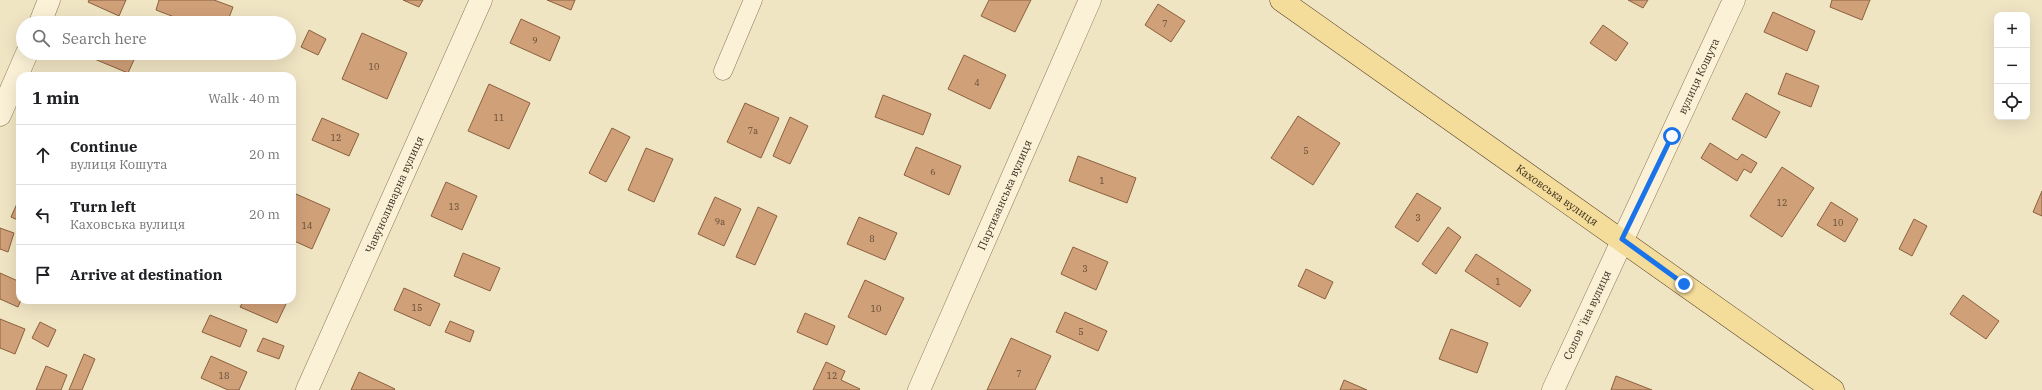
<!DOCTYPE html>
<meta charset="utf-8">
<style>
:root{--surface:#fff;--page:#f2f2f2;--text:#202124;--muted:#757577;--line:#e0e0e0}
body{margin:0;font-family:"IBM Plex Serif",serif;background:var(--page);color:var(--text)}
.controls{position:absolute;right:12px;top:12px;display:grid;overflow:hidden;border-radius:8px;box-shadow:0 4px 16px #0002}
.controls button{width:36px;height:36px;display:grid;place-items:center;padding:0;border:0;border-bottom:1px solid var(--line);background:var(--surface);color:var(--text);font:20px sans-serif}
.stop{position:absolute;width:12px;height:12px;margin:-9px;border:3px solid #1a73e8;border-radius:50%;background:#fff}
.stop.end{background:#1a73e8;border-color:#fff;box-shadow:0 1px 4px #0008}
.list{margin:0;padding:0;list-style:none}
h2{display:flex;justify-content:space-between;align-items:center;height:52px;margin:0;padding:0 16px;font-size:17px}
h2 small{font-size:13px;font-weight:400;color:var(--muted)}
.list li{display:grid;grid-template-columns:26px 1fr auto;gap:12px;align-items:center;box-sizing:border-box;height:60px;padding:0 16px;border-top:1px solid var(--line)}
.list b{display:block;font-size:15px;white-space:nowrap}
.list p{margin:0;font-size:13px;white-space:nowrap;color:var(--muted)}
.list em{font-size:13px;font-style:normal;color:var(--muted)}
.icon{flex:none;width:22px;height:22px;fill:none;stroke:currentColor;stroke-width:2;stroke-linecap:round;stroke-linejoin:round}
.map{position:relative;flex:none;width:2042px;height:390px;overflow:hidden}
.search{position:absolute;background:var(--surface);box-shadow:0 4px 16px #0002;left:16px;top:16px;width:280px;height:44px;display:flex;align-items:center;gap:10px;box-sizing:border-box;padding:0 14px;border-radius:22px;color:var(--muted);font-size:15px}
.panel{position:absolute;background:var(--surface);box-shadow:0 4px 16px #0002;left:16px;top:72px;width:280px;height:232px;border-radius:12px}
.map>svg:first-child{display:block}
.building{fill:#d0a078;stroke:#8b603e}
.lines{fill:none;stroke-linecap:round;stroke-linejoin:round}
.service-casing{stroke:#8b7659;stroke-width:19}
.minor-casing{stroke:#8b7659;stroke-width:23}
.primary-casing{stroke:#59442d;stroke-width:23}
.service{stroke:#faf1d7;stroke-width:18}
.minor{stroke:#faf1d7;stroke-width:22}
.primary{stroke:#f4dc9a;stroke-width:22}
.route{stroke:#1a73e8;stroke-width:5}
.labels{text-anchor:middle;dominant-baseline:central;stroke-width:3;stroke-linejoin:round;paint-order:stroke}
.number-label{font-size:9px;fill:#604a34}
.street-label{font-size:11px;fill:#3a2d1e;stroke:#f7eed3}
</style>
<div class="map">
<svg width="2042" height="390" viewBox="0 0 2042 390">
<rect width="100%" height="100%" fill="#f0e5c3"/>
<path class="building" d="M 89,0 L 126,0 L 119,16 L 88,2 Z
M 159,0 L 214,0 L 233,7 L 227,23 L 190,23 L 156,10 Z
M 403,0 L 423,0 L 419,7 Z
M 547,0 L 575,0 L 571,10 Z
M 989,0 L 1031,0 L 1015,32 L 981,16 Z
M 1628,0 L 1648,0 L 1643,8 Z
M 1832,0 L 1870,0 L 1862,20 L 1830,7 Z
M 1158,4 L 1185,21 L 1171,42 L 1145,25 Z
M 1773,12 L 1815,31 L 1807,51 L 1764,32 Z
M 521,19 L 560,37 L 550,61 L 510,43 Z
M 1603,25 L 1628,43 L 1616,61 L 1590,43 Z
M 309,30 L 326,39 L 318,55 L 301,47 Z
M 362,33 L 407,53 L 387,99 L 342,79 Z
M 80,53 L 137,53 L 128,73 Z
M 964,55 L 1006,75 L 990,109 L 948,89 Z
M 1786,73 L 1819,86 L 1811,107 L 1778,94 Z
M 489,84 L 530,103 L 509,149 L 468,131 Z
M 1746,93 L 1780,112 L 1766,138 L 1732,119 Z
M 883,95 L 931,114 L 923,135 L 875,117 Z
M 745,103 L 779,118 L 761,158 L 727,142 Z
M 1298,116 L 1340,143 L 1313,185 L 1271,158 Z
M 790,117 L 808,126 L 790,164 L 773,156 Z
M 322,118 L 359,134 L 349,156 L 312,140 Z
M 612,128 L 630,137 L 606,182 L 589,173 Z
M 1710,143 L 1737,160 L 1742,154 L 1757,163 L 1751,173 L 1744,169 L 1737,181 L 1701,158 Z
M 916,147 L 961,166 L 949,195 L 904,175 Z
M 646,148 L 673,159 L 654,202 L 628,190 Z
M 1078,156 L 1136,178 L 1127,203 L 1069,181 Z
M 1782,167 L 1814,188 L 1782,237 L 1750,216 Z
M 446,182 L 477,196 L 462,230 L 431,216 Z
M 2042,191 L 2042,216 L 2033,212 Z
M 1417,193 L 1441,208 L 1418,242 L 1395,227 Z
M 296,194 L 330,209 L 312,249 L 292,240 L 292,204 Z
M 20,197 L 20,221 L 11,217 Z
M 715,197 L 741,209 L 724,246 L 698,234 Z
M 1831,202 L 1858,219 L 1845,242 L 1817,225 Z
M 758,207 L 777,216 L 755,265 L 736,257 Z
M 859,217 L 897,233 L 885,260 L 847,244 Z
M 1914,219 L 1927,226 L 1912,256 L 1899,249 Z
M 1448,227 L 1461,237 L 1436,274 L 1422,264 Z
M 0,228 L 14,233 L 8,252 L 0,249 Z
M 1073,247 L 1108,262 L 1096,290 L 1061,274 Z
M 463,253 L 500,268 L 490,291 L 454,276 Z
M 1476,254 L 1531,290 L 1520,307 L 1465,271 Z
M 1306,269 L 1333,282 L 1325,299 L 1298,286 Z
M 0,273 L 20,282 L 21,300 L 18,307 L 0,299 Z
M 865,280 L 904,298 L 886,335 L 848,317 Z
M 404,288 L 440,304 L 430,326 L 394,310 Z
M 1963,295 L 1999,321 L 1986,339 L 1950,314 Z
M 244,300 L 283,300 L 287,302 L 277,323 L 240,307 Z
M 1065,312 L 1107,331 L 1098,351 L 1056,332 Z
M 805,313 L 835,326 L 827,345 L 797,332 Z
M 210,315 L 247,330 L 240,347 L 202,332 Z
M 0,319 L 25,329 L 15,354 L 0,348 Z
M 450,321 L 474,331 L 470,342 L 445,332 Z
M 40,322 L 56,330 L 48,347 L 32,338 Z
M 1451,329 L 1488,343 L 1477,373 L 1439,359 Z
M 263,338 L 284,346 L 279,359 L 257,351 Z
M 1011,338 L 1051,356 L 1035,390 L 987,390 Z
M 84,354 L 95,359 L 82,390 L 69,390 Z
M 211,356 L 247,372 L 239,390 L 228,390 L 201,378 Z
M 826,362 L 845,371 L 841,380 L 860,389 L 859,390 L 813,390 Z
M 46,366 L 67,375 L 61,390 L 36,390 Z
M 359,372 L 395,389 L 394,390 L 351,390 Z
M 1616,376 L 1652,390 L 1611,390 Z
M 1344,380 L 1367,390 L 1340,390 Z"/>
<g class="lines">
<defs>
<path id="service" d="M 723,71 L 753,0"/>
<g id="minor">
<path d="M 40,23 L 49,0"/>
<path d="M 0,115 L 27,53"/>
<path id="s1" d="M 307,390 L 481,0"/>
<path id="s2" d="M 919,390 L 1090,0"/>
<path id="s3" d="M 1553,390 L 1734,0"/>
</g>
<g id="primary">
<path id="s4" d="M 1281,0 L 1833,390"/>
</g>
</defs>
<use href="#service" class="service-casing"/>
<use href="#minor" class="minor-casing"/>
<use href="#primary" class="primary-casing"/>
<use href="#service" class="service"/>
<use href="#minor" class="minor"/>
<use href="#primary" class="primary"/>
</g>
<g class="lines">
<path class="route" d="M 1672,136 L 1622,239 L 1684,284"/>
</g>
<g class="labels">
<g class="number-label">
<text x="1165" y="23">7</text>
<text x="535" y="40">9</text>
<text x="374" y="66">10</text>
<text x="977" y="82">4</text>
<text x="499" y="117">11</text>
<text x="753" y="130">7а</text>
<text x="336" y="137">12</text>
<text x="1306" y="150">5</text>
<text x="933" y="171">6</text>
<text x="1102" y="180">1</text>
<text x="1782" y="202">12</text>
<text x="454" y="206">13</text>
<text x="1418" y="217">3</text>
<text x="720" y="221">9а</text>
<text x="1838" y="222">10</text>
<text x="307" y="225">14</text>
<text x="872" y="238">8</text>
<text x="1085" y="268">3</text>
<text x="1498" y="281">1</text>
<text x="417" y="307">15</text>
<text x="876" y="308">10</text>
<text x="1081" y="331">5</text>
<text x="1019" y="373">7</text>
<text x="224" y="375">18</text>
<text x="832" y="375">12</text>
</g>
<g class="street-label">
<text stroke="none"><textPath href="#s3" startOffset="346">вулиця Кошута</textPath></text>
<text stroke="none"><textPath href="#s4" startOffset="338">Каховська вулиця</textPath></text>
<text stroke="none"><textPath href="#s1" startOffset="214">Чавуноливарна вулиця</textPath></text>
<text stroke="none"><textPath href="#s2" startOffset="213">Партизанська вулиця</textPath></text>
<text transform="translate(1587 315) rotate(-65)">Соловʼїна вулиця</text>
</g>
</g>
</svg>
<div class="controls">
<button>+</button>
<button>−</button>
<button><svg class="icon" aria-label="locate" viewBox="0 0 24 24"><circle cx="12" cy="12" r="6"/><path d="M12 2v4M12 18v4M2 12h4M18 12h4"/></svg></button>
</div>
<div class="stop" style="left:1672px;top:136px"></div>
<div class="stop end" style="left:1684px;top:284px"></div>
<div class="search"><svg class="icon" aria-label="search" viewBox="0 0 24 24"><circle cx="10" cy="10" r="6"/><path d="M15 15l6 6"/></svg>Search here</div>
<section class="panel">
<h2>1 min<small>Walk · 40 m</small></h2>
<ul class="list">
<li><svg class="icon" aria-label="ahead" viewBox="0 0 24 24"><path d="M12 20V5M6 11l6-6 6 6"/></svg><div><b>Continue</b><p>вулиця Кошута</p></div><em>20 m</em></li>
<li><svg class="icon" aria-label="left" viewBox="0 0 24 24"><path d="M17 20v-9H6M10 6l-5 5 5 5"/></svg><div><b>Turn left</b><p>Каховська вулиця</p></div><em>20 m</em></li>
<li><svg class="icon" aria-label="arrive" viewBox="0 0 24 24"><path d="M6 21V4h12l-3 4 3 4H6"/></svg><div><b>Arrive at destination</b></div></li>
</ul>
</section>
</div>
